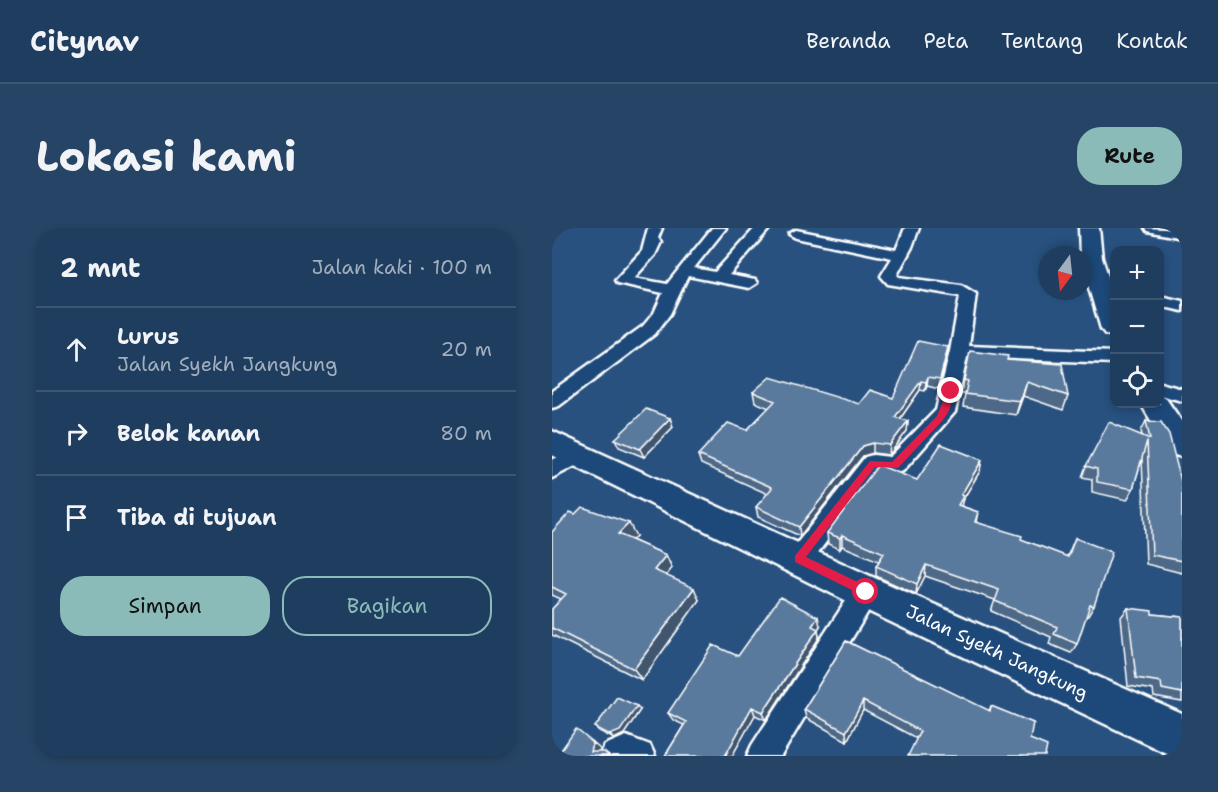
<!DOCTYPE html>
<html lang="id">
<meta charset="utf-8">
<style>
:root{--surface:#1e3d5f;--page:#264465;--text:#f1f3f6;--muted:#a1aebd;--line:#3c5674;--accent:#8bbbb9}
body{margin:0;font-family:"Shantell Sans",sans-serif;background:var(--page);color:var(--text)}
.controls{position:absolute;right:18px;top:18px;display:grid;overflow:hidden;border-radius:12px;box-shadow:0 3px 9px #0003}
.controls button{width:54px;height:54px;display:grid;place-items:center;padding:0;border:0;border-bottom:2px solid var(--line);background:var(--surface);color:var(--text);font:30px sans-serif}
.compass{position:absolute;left:486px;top:18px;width:54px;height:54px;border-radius:50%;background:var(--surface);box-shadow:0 3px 9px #0003;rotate:195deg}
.stop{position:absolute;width:18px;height:18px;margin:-14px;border:4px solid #e11d48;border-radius:50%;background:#fff}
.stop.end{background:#e11d48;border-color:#fff;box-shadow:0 2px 6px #0008}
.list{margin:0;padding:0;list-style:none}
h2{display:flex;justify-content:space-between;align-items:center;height:78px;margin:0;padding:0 24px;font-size:26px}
h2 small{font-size:20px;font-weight:400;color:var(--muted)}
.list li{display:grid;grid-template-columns:39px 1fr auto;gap:18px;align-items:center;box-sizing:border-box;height:84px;padding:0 24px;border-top:2px solid var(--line)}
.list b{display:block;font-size:22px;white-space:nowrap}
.list p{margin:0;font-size:20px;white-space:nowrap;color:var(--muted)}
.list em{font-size:20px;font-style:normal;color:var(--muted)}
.actions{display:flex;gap:12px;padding:18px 24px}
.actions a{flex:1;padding:14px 0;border:2px solid var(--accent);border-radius:24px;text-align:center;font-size:21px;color:var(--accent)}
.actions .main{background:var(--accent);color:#111}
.icon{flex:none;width:33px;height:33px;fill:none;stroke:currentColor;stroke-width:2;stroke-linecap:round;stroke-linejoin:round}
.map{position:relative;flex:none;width:630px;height:528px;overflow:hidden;border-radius:24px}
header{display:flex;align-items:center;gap:36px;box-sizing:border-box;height:84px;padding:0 30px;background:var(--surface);border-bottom:2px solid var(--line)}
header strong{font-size:28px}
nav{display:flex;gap:33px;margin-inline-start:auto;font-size:21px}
.intro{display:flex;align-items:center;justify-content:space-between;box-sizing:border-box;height:144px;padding:0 36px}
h1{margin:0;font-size:42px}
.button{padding:15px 27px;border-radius:24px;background:var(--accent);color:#111;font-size:21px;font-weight:700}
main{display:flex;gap:36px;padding:0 36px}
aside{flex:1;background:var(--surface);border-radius:24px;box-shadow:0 3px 9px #0003}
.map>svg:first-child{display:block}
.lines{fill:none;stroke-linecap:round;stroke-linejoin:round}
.minor-casing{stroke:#fff;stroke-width:5}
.secondary-casing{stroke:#fff;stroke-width:5}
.primary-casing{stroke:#fff;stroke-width:5}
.minor{fill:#1f4a7a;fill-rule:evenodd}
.secondary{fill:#1f4a7a;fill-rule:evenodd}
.primary{fill:#1f4a7a;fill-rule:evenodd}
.wall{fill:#4d6987;stroke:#fff;stroke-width:1.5}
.shaded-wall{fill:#3f556e;stroke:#fff;stroke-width:1.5}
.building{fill:#5a7a9d;stroke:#fff;stroke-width:1.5}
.route{fill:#e11d48}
.labels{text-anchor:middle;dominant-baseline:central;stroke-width:4.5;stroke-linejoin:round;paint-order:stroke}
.street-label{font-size:18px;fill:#fff;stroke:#1f4a7a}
</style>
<header>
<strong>Citynav</strong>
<nav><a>Beranda</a><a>Peta</a><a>Tentang</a><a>Kontak</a></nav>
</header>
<div class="intro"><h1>Lokasi kami</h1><a class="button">Rute</a></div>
<main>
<aside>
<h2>2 mnt<small>Jalan kaki · 100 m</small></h2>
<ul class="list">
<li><svg class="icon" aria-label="ahead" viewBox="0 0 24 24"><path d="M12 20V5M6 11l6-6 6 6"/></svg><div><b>Lurus</b><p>Jalan Syekh Jangkung</p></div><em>20 m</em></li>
<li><svg class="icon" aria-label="right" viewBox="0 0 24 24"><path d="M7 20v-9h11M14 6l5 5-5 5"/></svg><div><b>Belok kanan</b></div><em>80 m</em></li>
<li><svg class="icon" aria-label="arrive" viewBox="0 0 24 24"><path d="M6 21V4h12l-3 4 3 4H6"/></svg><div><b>Tiba di tujuan</b></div></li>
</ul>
<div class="actions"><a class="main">Simpan</a><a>Bagikan</a></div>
</aside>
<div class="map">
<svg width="630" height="528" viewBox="0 0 630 528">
<rect width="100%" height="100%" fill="#28517f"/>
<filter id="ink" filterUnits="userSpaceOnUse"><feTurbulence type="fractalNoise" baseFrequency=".0167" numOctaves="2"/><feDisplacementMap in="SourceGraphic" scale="12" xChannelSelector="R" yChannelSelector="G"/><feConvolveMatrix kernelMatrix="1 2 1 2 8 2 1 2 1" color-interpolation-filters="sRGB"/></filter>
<g filter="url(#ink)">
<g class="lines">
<defs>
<path id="minor" d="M 96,0 L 110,0 L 106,10 L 109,14 L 103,27 L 82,50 L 115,56 L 160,0 L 174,0 L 142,40 L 163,44 L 203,0 L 218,0 L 177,47 L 203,52 L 205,55 L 197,60 L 136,48 L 118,86 L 103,106 L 7,178 L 0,180 L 0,163 L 91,98 L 102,85 L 111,65 L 65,55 L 63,52 L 90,23 Z
M 353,0 L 367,0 L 360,19 L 345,47 L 347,49 L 409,57 L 424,66 L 417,118 L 562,124 L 562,135 L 415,129 L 403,184 L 351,243 L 343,245 L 327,243 L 256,338 L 247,341 L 238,338 L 235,331 L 238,324 L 313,229 L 321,227 L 338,229 L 384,182 L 398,123 L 408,68 L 336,56 L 329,48 L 340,30 L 244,10 L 237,6 L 244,2 L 344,22 Z
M 593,0 L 630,2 L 630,10 L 595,3 Z
M 608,68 L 630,73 L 630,83 L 608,78 Z
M 608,155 L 630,161 L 630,173 L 608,167 Z
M 27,219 L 35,222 L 38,227 L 35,232 L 0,250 L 0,232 Z
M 314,353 L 323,356 L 327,364 L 323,372 L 229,528 L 195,528 L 200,517 L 305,356 Z
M 74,508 L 98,517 L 103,528 L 48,528 L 53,517 Z"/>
<path id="secondary" d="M 0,203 L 327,352 L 630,486 L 630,528 L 614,525 L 301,376 L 0,227 Z"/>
<path id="primary" d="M 527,0 L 547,0 L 550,30 L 562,66 L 562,108 L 553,106 L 549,101 L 531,40 L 531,27 L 528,27 Z
M 608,168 L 613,169 L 630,194 L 630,229 L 619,226 L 589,176 L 608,176 Z"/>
</defs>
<use href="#minor" class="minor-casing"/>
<use href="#secondary" class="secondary-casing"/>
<use href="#primary" class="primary-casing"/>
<use href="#minor" class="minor"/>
<use href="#secondary" class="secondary"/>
<use href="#primary" class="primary"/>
</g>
<path class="wall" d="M 396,119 L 394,128 L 387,161 L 375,158 L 373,163 L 368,162 L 348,191 L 356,193 L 355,203 L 337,227 L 321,225 L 311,228 L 248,308 L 206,289 L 204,279 L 216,266 L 149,236 L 146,227 L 195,202 L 217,180 L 203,174 L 201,164 L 307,176 L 341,170 Z
M 455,132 L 516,168 L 511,182 L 471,168 L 464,187 L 411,179 L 413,166 L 409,166 L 412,152 Z
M 118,190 L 121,199 L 92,229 L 67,219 L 63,211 Z
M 594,193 L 630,257 L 630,345 L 594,336 L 590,231 L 581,261 L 575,272 L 540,264 L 540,251 L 530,249 L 534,238 L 590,207 L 589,203 Z
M 428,243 L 410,273 L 409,278 L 426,284 L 424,294 L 515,329 L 523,310 L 542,378 L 536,388 L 534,388 L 525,416 L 519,425 L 497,416 L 499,409 L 439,383 L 443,372 L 373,348 L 364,366 L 324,348 L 324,338 L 327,333 L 290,318 L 288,321 L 276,316 L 275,305 L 365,252 Z
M 0,304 L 84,308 L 80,312 L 114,327 L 120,340 L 114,348 L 147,372 L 90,452 L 0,407 L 0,381 L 9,371 L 0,367 Z
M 576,380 L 600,386 L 630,389 L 630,474 L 602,469 L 601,462 L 576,458 L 569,389 Z
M 268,398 L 266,401 L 267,410 L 214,492 L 203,487 L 180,528 L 113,528 L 132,497 L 121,492 L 116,485 L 186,428 Z
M 294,413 L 437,483 L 439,478 L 481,495 L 364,510 L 311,482 L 295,513 L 254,490 L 252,481 Z
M 88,482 L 72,506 L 62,511 L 47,503 L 43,499 Z"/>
<path class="shaded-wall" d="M 396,119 L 394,128 L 387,161 L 388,151 Z
M 376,149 L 375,158 L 373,163 L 374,154 Z
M 369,153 L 368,162 L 343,198 L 343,189 Z
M 475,154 L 471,168 L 464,187 L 468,173 Z
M 118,190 L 121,199 L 92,229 L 88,221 Z
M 356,193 L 355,203 L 337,227 L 338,217 Z
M 321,215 L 321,225 L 311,228 L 248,308 L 247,299 L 311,218 Z
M 430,232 L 428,243 L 410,273 L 409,279 L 404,288 L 409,267 Z
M 77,295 L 84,308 L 73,319 L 66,306 Z
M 290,307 L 290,318 L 288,321 L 288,310 Z
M 114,327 L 120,340 L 108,355 L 102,342 Z
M 374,337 L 373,348 L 364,366 L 365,356 Z
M 142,360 L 147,372 L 90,452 L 82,441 Z
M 266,389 L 268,398 L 262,407 L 260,398 Z
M 266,401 L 267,410 L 214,492 L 211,484 Z
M 311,473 L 311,482 L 295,513 L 294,504 Z
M 85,478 L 88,482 L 72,506 L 62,511 L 58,507 Z
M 200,479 L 203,487 L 180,528 L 173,528 Z
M 41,515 L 48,521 L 47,528 L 39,524 Z"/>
<path class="building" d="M 366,113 L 396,119 L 388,151 L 376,149 L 374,154 L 369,153 L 343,189 L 356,193 L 338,217 L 321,215 L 311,218 L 247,299 L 204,279 L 220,260 L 217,258 L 146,227 L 176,195 L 195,202 L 223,173 L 201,164 L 218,149 L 307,176 L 318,162 L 341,170 Z
M 418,123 L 456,128 L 455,132 L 510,136 L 516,168 L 475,154 L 468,173 L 413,166 L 416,153 L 412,152 Z
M 94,181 L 118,190 L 88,221 L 63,211 Z
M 594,193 L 609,194 L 617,206 L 630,257 L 630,333 L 600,327 L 595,213 L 581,261 L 545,254 L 545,241 L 534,238 L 557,194 L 598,211 Z
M 389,216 L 430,232 L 409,267 L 411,268 L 406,277 L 426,284 L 423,294 L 470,308 L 469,311 L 516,329 L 523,310 L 560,324 L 542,378 L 538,377 L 525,416 L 502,406 L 505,399 L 443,373 L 447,362 L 374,337 L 365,356 L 324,338 L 332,325 L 290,307 L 288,310 L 275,305 L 326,237 L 365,252 Z
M 30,279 L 77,295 L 66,306 L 114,327 L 102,342 L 142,360 L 82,441 L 0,400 L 0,381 L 14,366 L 0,359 L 0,304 L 18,284 L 23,286 Z
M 228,369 L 266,389 L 260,398 L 266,401 L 211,484 L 200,479 L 173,528 L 113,528 L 134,494 L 116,485 L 161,417 L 186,428 Z
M 576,380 L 600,383 L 600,386 L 630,389 L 630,465 L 610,461 L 609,454 L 584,450 Z
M 294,413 L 438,483 L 439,478 L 481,495 L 478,511 L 495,518 L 493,528 L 356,528 L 368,503 L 311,473 L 294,504 L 252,481 Z
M 65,469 L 85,478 L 68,503 L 58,507 L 43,499 Z
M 24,501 L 41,515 L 39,524 L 52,524 L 57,528 L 5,528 Z"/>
</g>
<path class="route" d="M 396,161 L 403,163 L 397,183 L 391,192 L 346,240 L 323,239 L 254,329 L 318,360 L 318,367 L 310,367 L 243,334 L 243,328 L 318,233 L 340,234 L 385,188 Z"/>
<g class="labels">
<g class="street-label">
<text transform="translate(445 424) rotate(25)">Jalan Syekh Jangkung</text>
</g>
</g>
</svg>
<div class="controls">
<button>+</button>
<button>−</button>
<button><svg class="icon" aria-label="locate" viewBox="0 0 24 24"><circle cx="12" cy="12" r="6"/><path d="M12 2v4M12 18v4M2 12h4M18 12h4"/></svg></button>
</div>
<svg class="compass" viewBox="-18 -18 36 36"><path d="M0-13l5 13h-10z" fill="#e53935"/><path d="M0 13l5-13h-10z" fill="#a1aebd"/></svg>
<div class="stop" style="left:314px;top:364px"></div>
<div class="stop end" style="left:399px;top:163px"></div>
</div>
</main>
